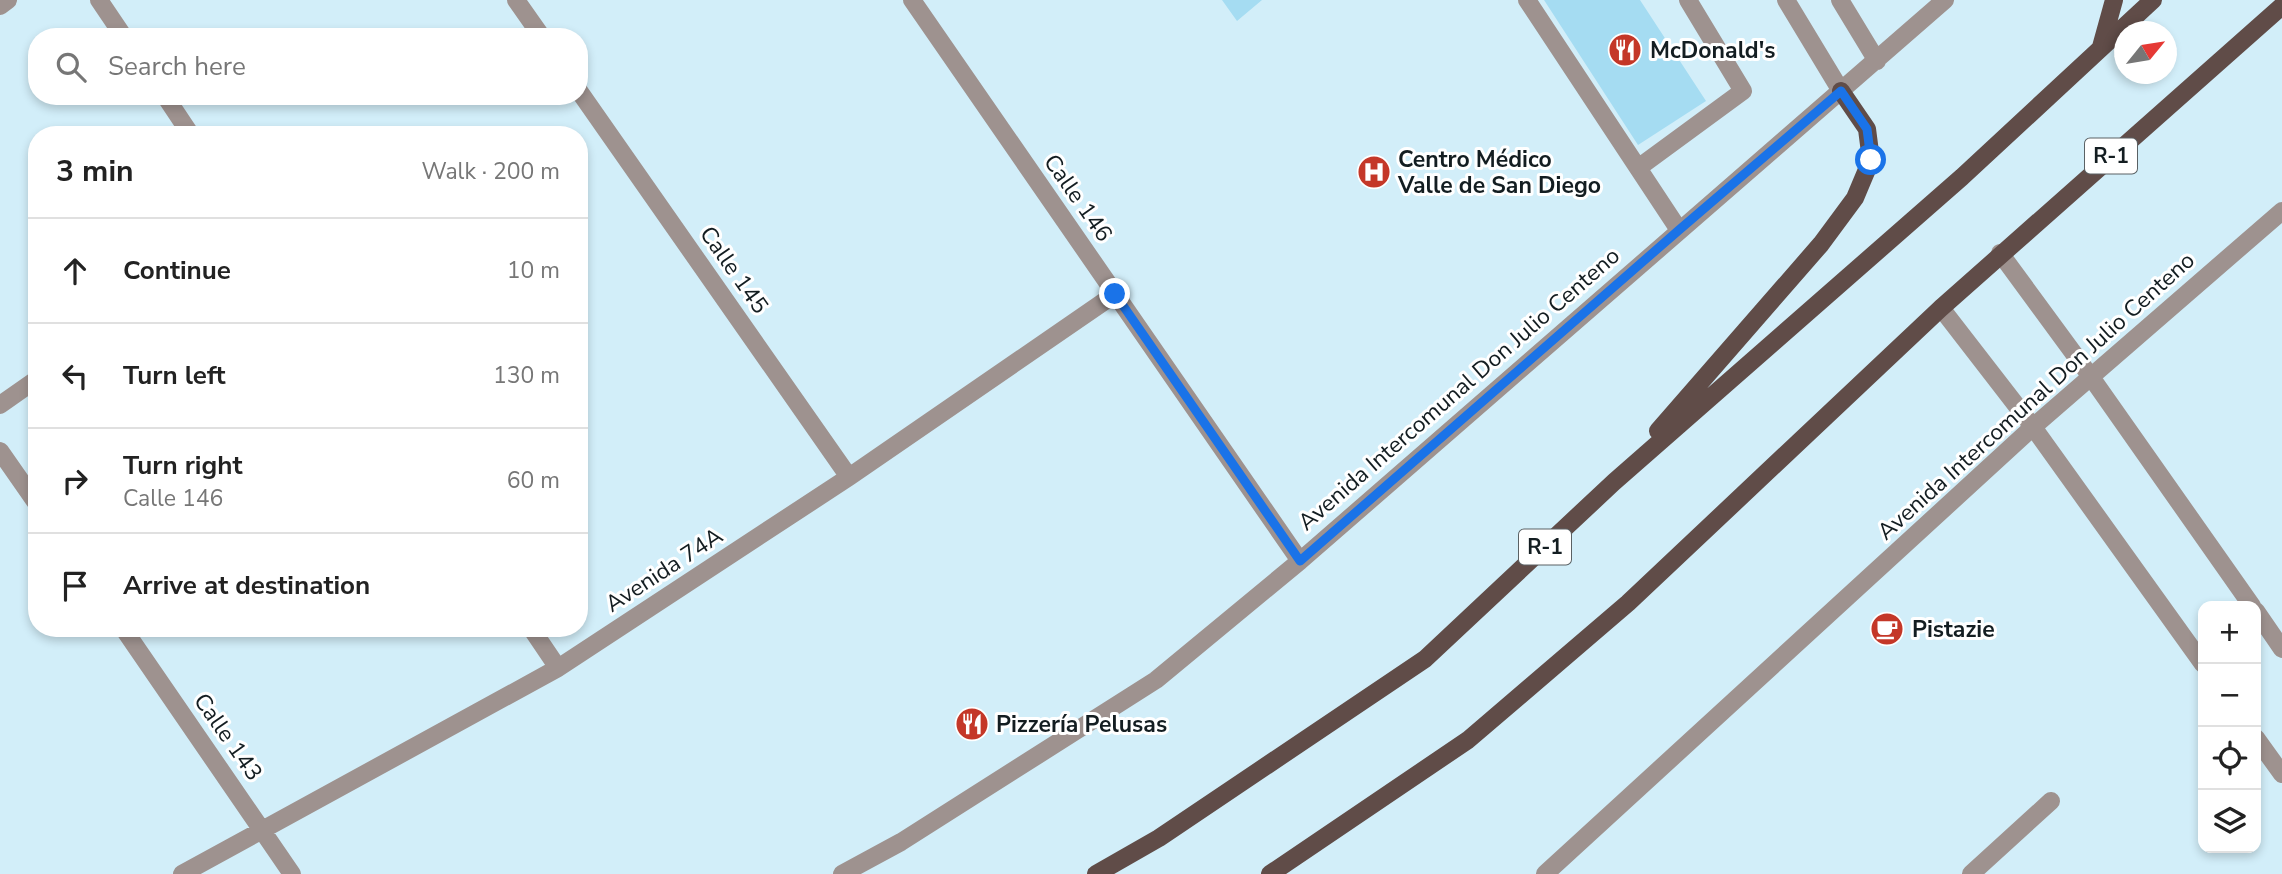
<!DOCTYPE html>
<meta charset="utf-8">
<style>
:root{--surface:#fff;--page:#f6f6f6;--text:#222;--muted:#767676;--line:#e0e0e0}
body{margin:0;font-family:"Nunito Sans",sans-serif;background:var(--page);color:var(--text)}
.controls{position:absolute;right:21px;bottom:21px;display:grid;overflow:hidden;border-radius:14px;box-shadow:0 4px 10px #0003}
.controls button{width:63px;height:63px;display:grid;place-items:center;padding:0;border:0;border-bottom:2px solid var(--line);background:var(--surface);color:var(--text);font:35px sans-serif}
.compass{position:absolute;left:2114px;top:21px;width:63px;height:63px;border-radius:50%;background:var(--surface);box-shadow:0 4px 10px #0003;rotate:60deg}
.stop{position:absolute;width:21px;height:21px;margin:-16px;border:5px solid #1a73e8;border-radius:50%;background:#fff}
.stop.end{background:#1a73e8;border-color:#fff;box-shadow:0 2px 7px #0008}
.list{margin:0;padding:0;list-style:none}
h2{display:flex;justify-content:space-between;align-items:center;height:91px;margin:0;padding:0 28px;font-size:30px}
h2 small{font-size:23px;font-weight:400;color:var(--muted)}
.list li{display:grid;grid-template-columns:46px 1fr auto;gap:21px;align-items:center;box-sizing:border-box;height:105px;padding:0 28px;border-top:2px solid var(--line)}
.list b{display:block;font-size:26px;white-space:nowrap}
.list p{margin:0;font-size:23px;white-space:nowrap;color:var(--muted)}
.list em{font-size:23px;font-style:normal;color:var(--muted)}
.icon{flex:none;width:38px;height:38px;fill:none;stroke:currentColor;stroke-width:2;stroke-linecap:round;stroke-linejoin:round}
.map{position:relative;flex:none;width:2282px;height:874px;overflow:hidden}
.search{position:absolute;background:var(--surface);box-shadow:0 4px 10px #0003;left:28px;top:28px;width:560px;height:77px;display:flex;align-items:center;gap:18px;box-sizing:border-box;padding:0 24px;border-radius:28px;color:var(--muted);font-size:26px}
.panel{position:absolute;background:var(--surface);box-shadow:0 4px 10px #0003;left:28px;top:126px;width:560px;height:511px;border-radius:28px}
.map>svg:first-child{display:block}
.building{fill:#a5dcf2}
.lines{fill:none;stroke-linecap:round;stroke-linejoin:round}
.service{stroke:#9e928f;stroke-width:18}
.minor{stroke:#9e928f;stroke-width:18}
.primary{stroke:#604c48;stroke-width:18}
.route{stroke:#1a73e8;stroke-width:9}
.labels{text-anchor:middle;dominant-baseline:central;stroke-width:6;stroke-linejoin:round;paint-order:stroke}
.shield{fill:#fff;stroke:#5a6164;stroke-width:2}
.shield-label{font-size:21px;font-weight:bold;fill:#131d21}
.poi-label{font-size:23px;font-weight:bold;fill:#131d21;stroke:#fff;text-anchor:start}
.street-label{font-size:23px;fill:#131d21;stroke:#fff}
</style>
<div class="map">
<svg width="2282" height="874" viewBox="0 0 2282 874">
<rect width="100%" height="100%" fill="#d2eef9"/>
<path class="building" d="M 1222,0 L 1262,0 L 1237,21 Z
M 1544,0 L 1640,0 L 1706,101 L 1638,145 Z"/>
<g class="lines">
<path class="service" d="M 1527,0 L 1679,230
M 1638,168 L 1743,91 L 1688,0"/>
<path class="minor" d="M 99,0 L 124,37
M 516,0 L 542,37
M 912,0 L 1300,561
M 1786,0 L 1841,91
M 1840,0 L 1877,61
M 0,6 L 8,0
M 579,91 L 849,477
M 165,96 L 191,135
M 2000,253 L 2091,377 L 2252,606
M 1941,308 L 2033,427 L 2203,664
M 0,405 L 37,379
M 0,451 L 37,504
M 2256,611 L 2282,649
M 123,628 L 292,874
M 531,628 L 558,668
M 2256,738 L 2282,774
M 182,874 L 558,668 L 849,477 L 1115,294
M 842,874 L 901,842 L 1156,680 L 1300,561 L 1945,0
M 1545,874 L 2033,427 L 2282,211
M 1971,874 L 2051,801"/>
<path class="primary" d="M 2101,47 L 2114,0
M 1658,431 L 1821,244 L 1855,198 L 1871,160 L 1867,129 L 1841,91
M 1096,874 L 1159,838 L 1425,659 L 1614,482 L 1962,177 L 2153,0
M 1270,874 L 1468,740 L 1628,603 L 1941,308 L 2282,6"/>
</g>
<g class="lines">
<path class="route" d="M 1115,294 L 1300,561 L 1679,230 L 1841,91 L 1867,129 L 1871,160"/>
</g>
<defs>
<symbol id="restaurant-disc" viewBox="-11 -11 22 22"><circle r="9.5" fill="#c43728" stroke="#fff"/><path d="M-5-6h1v4h1v-4h1v4h1v-4h1v5L-1.5 .5V6h-2V.5L-5-1ZM5-6V6H3V1.5H1.5Q1.5-4 5-6Z" fill="#fff"/></symbol>
<symbol id="hospital-disc" viewBox="-11 -11 22 22"><circle r="9.5" fill="#c43728" stroke="#fff"/><path d="M-5-5h3v3.5h4V-5h3V5h-3V1.5h-4V5h-3Z" fill="#fff"/></symbol>
<symbol id="cafe-disc" viewBox="-11 -11 22 22"><circle r="9.5" fill="#c43728" stroke="#fff"/><path d="M-5.5-4.5H6V0H3Q3 3.5 0 3.5H-2.5Q-5.5 3.5-5.5 0ZM3-3.2v2h1.7v-2ZM-6 4.5H4V6H-6Z" fill="#fff"/></symbol>
</defs>
<g fill-rule="evenodd">
<use href="#restaurant-disc" x="1606" y="31" width="38" height="38"/>
<use href="#hospital-disc" x="1355" y="153" width="38" height="38"/>
<use href="#cafe-disc" x="1868" y="610" width="38" height="38"/>
<use href="#restaurant-disc" x="953" y="705" width="38" height="38"/>
</g>
<g class="labels">
<g class="shield">
<rect x="2085" y="138.5" width="52" height="35" rx="5"/>
<rect x="1519" y="529.5" width="52" height="35" rx="5"/>
</g>
<g class="shield-label">
<text x="2111" y="156">R-1</text>
<text x="1545" y="547">R-1</text>
</g>
<g class="poi-label">
<text x="1650" y="50">McDonald's</text>
<text x="1398" y="159">Centro Médico<tspan x="1398" dy="26">Valle de San Diego</tspan></text>
<text x="1912" y="629">Pistazie</text>
<text x="996" y="724">Pizzería Pelusas</text>
</g>
<g class="street-label">
<text transform="translate(1078 198) rotate(55)">Calle 146</text>
<text transform="translate(734 270) rotate(55)">Calle 145</text>
<text transform="translate(1459 389) rotate(-41)">Avenida Intercomunal Don Julio Centeno</text>
<text transform="translate(2036 396) rotate(-42)">Avenida Intercomunal Don Julio Centeno</text>
<text transform="translate(664 570) rotate(-33)">Avenida 74A</text>
<text transform="translate(228 737) rotate(55)">Calle 143</text>
</g>
</g>
</svg>
<div class="controls">
<button>+</button>
<button>−</button>
<button><svg class="icon" aria-label="locate" viewBox="0 0 24 24"><circle cx="12" cy="12" r="6"/><path d="M12 2v4M12 18v4M2 12h4M18 12h4"/></svg></button>
<button><svg class="icon" aria-label="layers" viewBox="0 0 24 24"><path d="M12 4l9 5-9 5-9-5zM3 14l9 5 9-5"/></svg></button>
</div>
<svg class="compass" viewBox="-18 -18 36 36"><path d="M0-13l5 13h-10z" fill="#e53935"/><path d="M0 13l5-13h-10z" fill="#767676"/></svg>
<div class="stop" style="left:1871px;top:160px"></div>
<div class="stop end" style="left:1115px;top:294px"></div>
<div class="search"><svg class="icon" aria-label="search" viewBox="0 0 24 24"><circle cx="10" cy="10" r="6"/><path d="M15 15l6 6"/></svg>Search here</div>
<section class="panel">
<h2>3 min<small>Walk · 200 m</small></h2>
<ul class="list">
<li><svg class="icon" aria-label="ahead" viewBox="0 0 24 24"><path d="M12 20V5M6 11l6-6 6 6"/></svg><div><b>Continue</b></div><em>10 m</em></li>
<li><svg class="icon" aria-label="left" viewBox="0 0 24 24"><path d="M17 20v-9H6M10 6l-5 5 5 5"/></svg><div><b>Turn left</b></div><em>130 m</em></li>
<li><svg class="icon" aria-label="right" viewBox="0 0 24 24"><path d="M7 20v-9h11M14 6l5 5-5 5"/></svg><div><b>Turn right</b><p>Calle 146</p></div><em>60 m</em></li>
<li><svg class="icon" aria-label="arrive" viewBox="0 0 24 24"><path d="M6 21V4h12l-3 4 3 4H6"/></svg><div><b>Arrive at destination</b></div></li>
</ul>
</section>
</div>
